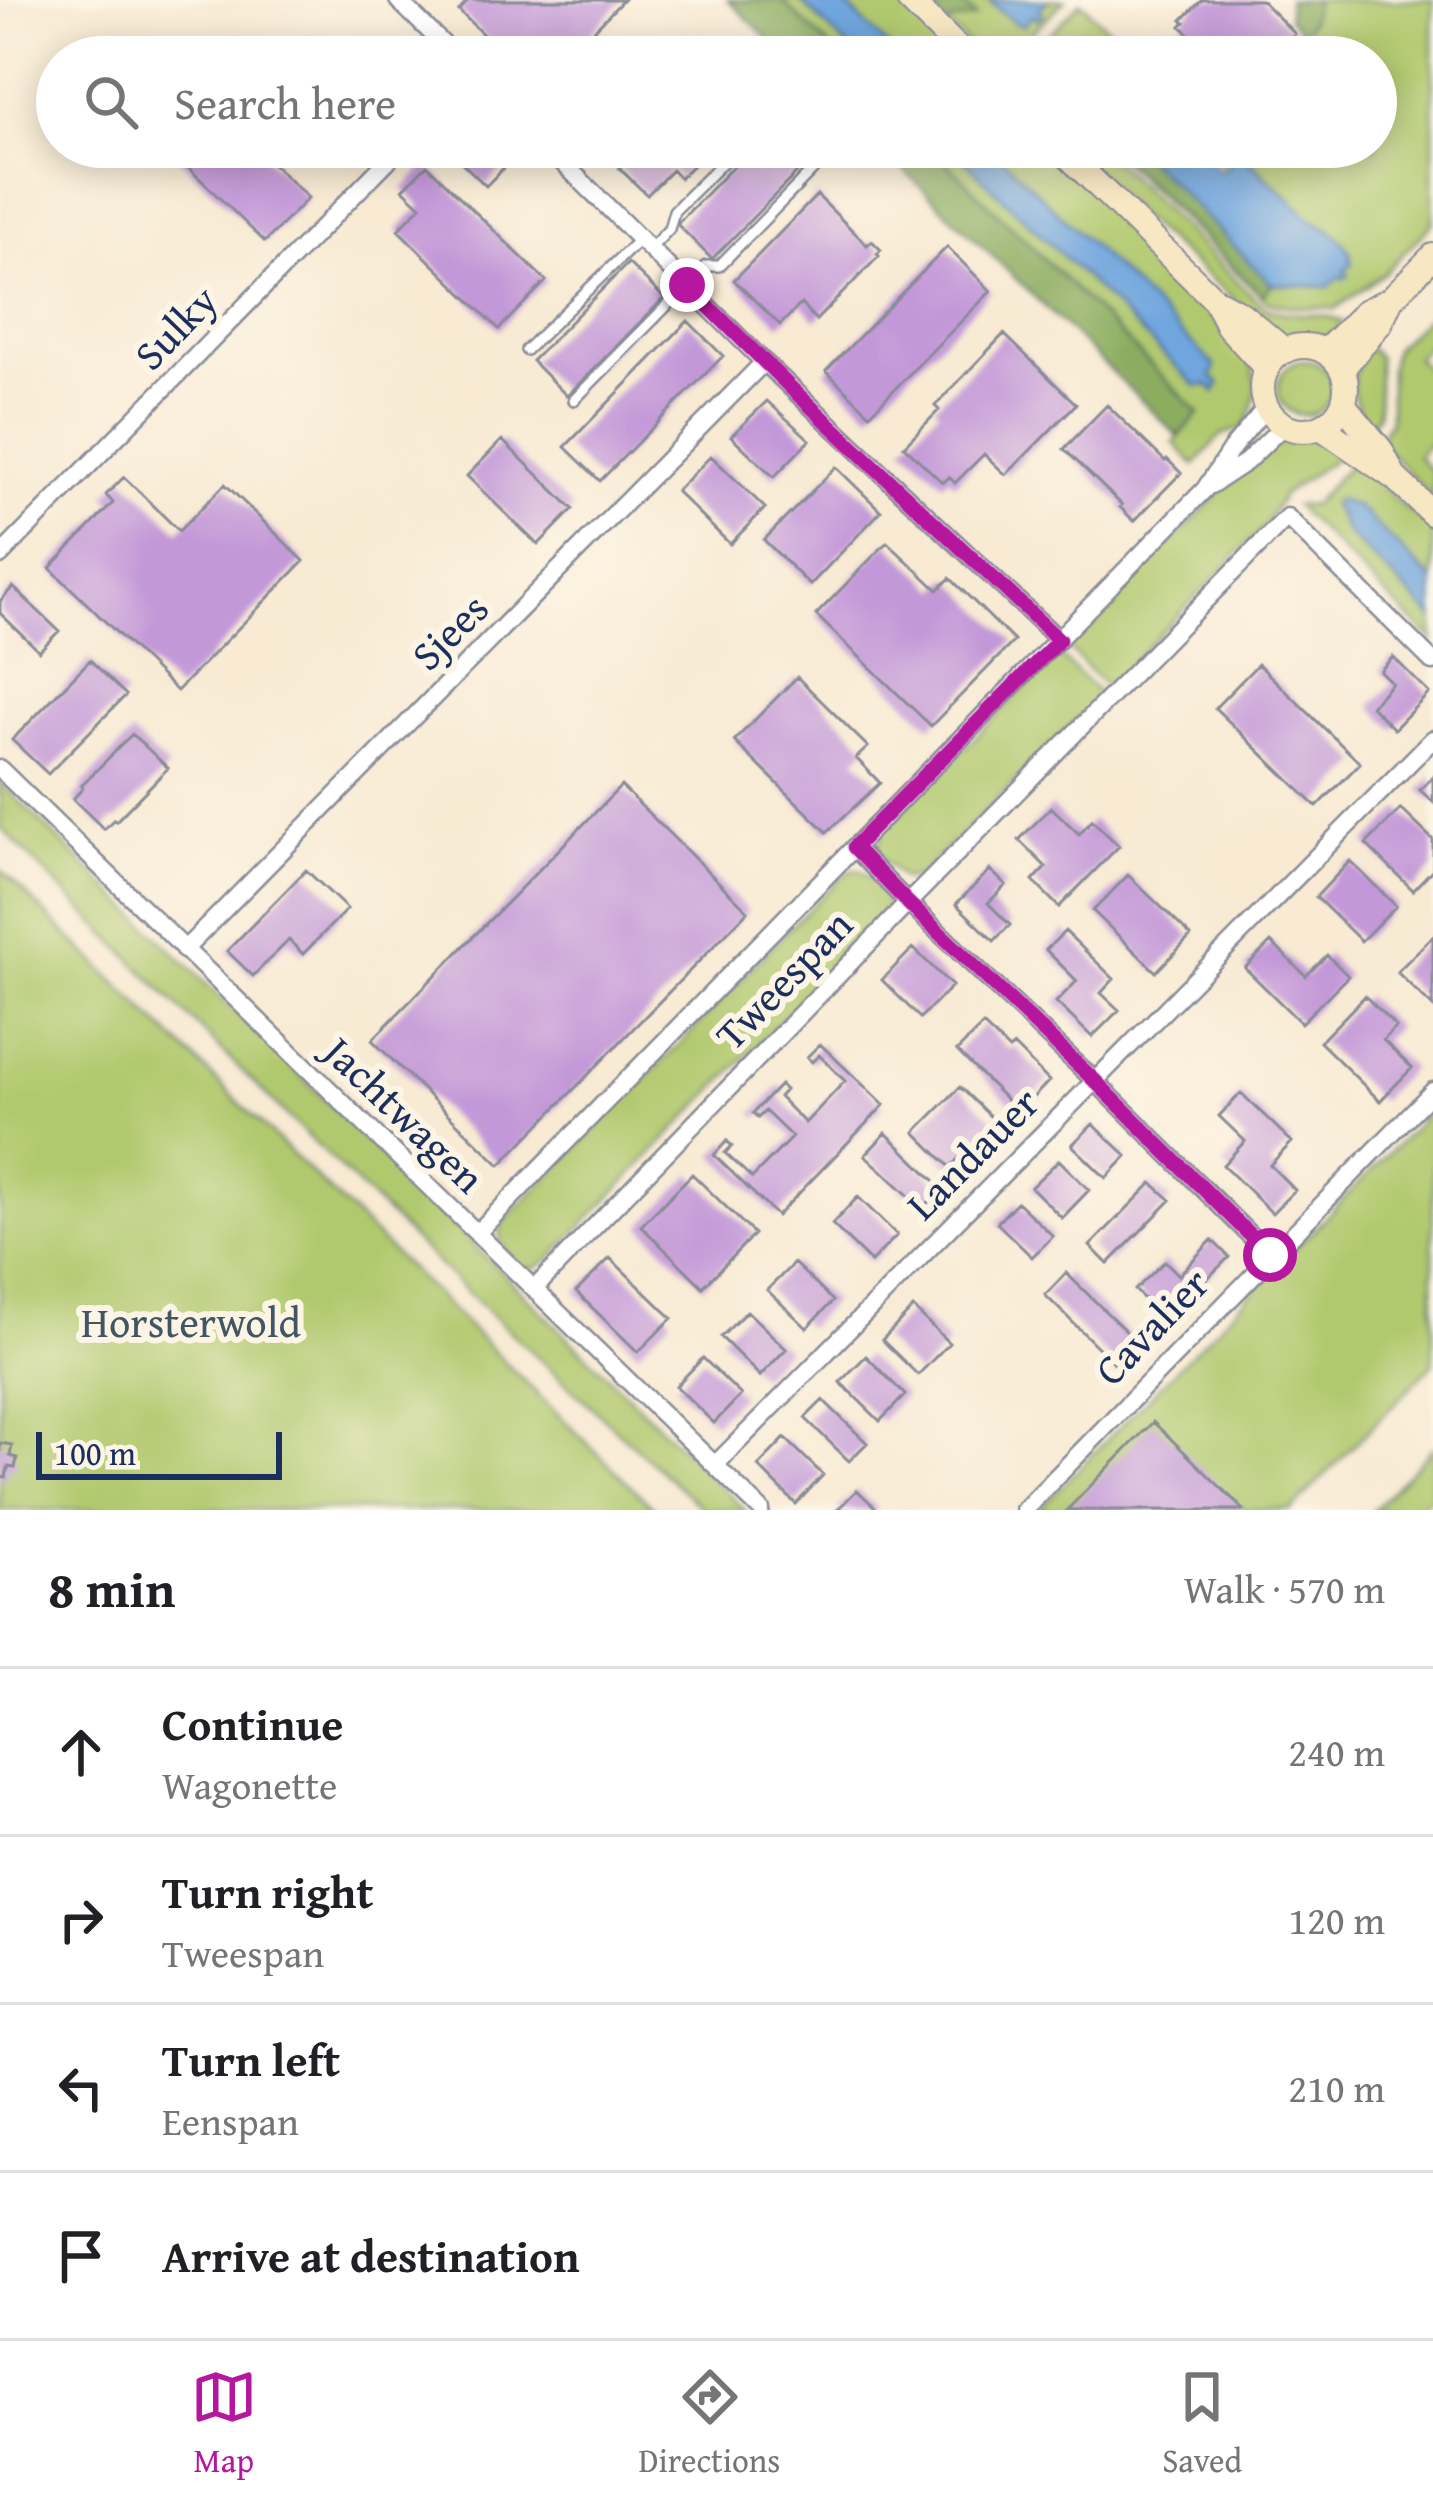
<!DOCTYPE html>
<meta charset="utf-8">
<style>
:root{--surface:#fff;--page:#f2f2f2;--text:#202124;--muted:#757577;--line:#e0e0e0;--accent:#b5179e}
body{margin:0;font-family:"Gentium Book Plus",serif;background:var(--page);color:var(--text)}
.scale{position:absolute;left:36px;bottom:30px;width:246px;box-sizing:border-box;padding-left:12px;border:6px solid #1b2f5e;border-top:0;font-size:33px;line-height:42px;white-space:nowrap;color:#1b2f5e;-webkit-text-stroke:9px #fcf5e5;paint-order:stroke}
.stop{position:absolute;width:36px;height:36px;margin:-27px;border:9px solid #b5179e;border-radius:50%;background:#fff}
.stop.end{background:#b5179e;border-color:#fff;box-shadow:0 3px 12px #0008}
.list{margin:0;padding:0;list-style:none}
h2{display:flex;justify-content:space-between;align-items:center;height:156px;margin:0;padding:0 48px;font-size:51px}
h2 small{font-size:39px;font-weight:400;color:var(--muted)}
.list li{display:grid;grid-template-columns:78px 1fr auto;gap:36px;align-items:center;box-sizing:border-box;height:168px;padding:0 48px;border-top:3px solid var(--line)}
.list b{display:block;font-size:45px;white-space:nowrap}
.list p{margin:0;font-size:39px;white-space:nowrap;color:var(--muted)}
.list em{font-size:39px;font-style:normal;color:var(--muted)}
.icon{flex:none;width:66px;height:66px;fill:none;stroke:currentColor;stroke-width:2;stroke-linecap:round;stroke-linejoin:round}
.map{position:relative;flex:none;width:1433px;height:1510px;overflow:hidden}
.search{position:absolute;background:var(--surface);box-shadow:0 6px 30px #0003;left:36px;right:36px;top:36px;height:132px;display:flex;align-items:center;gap:30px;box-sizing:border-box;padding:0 42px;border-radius:66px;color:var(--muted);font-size:45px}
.sheet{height:828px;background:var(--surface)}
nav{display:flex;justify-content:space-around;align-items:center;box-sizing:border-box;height:168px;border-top:3px solid var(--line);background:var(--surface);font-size:33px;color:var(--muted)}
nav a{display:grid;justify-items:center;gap:6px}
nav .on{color:var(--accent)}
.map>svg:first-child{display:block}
.green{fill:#b1c96e;stroke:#667c66;stroke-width:3}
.forest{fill:#8cad61;stroke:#546e60;stroke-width:3}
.water{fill:#70a6de;stroke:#466a9e;stroke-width:3}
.building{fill:#c398d8}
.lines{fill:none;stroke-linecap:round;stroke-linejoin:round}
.lane-casing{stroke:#8a8c98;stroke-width:14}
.street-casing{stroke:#8a8c98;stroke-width:21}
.secondary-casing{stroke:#8a8c98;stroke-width:28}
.lane{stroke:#fff;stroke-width:9}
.street{stroke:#fff;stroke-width:16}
.secondary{stroke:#f8e7c3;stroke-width:24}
.route{stroke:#b5179e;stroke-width:15}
.labels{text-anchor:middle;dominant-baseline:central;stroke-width:12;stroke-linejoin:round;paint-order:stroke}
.street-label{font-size:42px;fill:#1b2f5e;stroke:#fcf5e5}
.park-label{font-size:42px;fill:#405662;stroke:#fcf5e5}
</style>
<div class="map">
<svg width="1433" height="1510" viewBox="0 0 1433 1510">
<rect width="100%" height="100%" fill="#fcf5e5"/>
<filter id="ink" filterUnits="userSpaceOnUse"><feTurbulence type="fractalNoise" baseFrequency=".00833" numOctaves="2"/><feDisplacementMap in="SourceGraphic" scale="24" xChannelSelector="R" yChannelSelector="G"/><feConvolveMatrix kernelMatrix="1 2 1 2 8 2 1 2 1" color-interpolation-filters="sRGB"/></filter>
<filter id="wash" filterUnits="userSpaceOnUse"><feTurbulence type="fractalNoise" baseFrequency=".004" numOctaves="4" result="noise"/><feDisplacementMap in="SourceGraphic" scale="48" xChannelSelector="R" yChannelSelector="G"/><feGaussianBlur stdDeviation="2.7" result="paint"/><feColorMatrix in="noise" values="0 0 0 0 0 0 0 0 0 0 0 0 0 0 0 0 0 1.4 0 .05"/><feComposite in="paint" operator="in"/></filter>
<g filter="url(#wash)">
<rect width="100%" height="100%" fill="#f8ead3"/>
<path class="green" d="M 781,0 L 799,0 L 858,57 L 840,57 Z
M 841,0 L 898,0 L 956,57 L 899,57 Z
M 959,0 L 988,0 L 1000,12 L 1043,14 L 1039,10 L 1045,0 L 1065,0 L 1012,52 L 996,57 L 981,57 L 946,23 L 975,16 Z
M 1315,0 L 1433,0 L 1433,223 L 1386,271 L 1335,309 L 1293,307 L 1268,302 L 1108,147 L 1111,147 L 1262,296 L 1272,284 L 1328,287 L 1352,264 C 1350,243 1330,228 1313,221 L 1242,153 L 1225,168 L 1204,147 L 1376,147 L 1376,57 L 1275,57 C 1294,39 1311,27 1315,0 Z
M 1081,2 L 1131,51 L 1128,54 L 1130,57 L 1112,57 L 1090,36 L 1087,40 L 1074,37 L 1070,40 L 1066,37 L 1060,41 L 1064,47 L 1055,57 L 1027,57 Z
M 931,147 L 951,147 L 1196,386 L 1208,385 L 1214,391 L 1212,378 L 1215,366 L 991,147 L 1048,147 L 1121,219 L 1246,352 C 1260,378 1259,403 1243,428 L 1221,435 L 1195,465 L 1174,443 L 1199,413 Z
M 1072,147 L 1099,147 L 1264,307 C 1292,319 1317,310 1342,321 L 1334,334 C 1313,340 1294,340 1273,333 L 1144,221 Z
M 1426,318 L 1433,322 L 1433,341 L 1416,358 L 1433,375 L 1433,448 L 1428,444 L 1418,457 L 1433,473 L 1433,499 L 1378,440 L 1390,421 L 1390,369 L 1394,349 Z
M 1368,347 L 1378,357 L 1378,414 L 1368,428 C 1350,396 1347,379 1368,347 Z
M1278 388a27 27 0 1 1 54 0a27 27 0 1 1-54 0Z
M 1295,437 L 1322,438 L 1346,451 L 1283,494 L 1264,527 L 1107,688 L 1067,647 L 1214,499 L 1244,456 L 1275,442 Z
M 1354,460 L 1401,505 L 1433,528 L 1433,581 L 1359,508 L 1332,504 L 1346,532 L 1433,617 L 1433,641 L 1295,506 L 1313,504 Z
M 1058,654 L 1101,696 L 919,877 L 903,879 L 876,852 L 885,828 Z
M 0,782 L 745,1510 L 704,1510 L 469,1294 L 279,1108 L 0,827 Z
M 0,869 L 656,1510 L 0,1510 Z
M 855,869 C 870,872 884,890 887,905 L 875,923 L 549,1260 L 535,1268 L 523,1268 C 508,1251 493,1245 503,1222 L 679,1045 L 788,929 L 844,875 Z
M 1433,1108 L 1433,1364 L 1291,1510 L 1038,1510 Z
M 1433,1448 L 1433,1494 L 1417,1510 L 1373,1510 Z"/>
<path class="forest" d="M 728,0 L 781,0 L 840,57 L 787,57 Z
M 923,0 L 959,0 L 976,17 L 946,23 Z
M 1288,0 L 1315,0 C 1313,13 1311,24 1301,32 L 1288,18 Z
M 880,147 L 931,147 L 1199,413 L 1178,436 Z
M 1111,147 L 1136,147 L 1272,284 L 1262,296 Z"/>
<path class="water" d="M 800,0 L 841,0 L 899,57 L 858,57 Z
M 988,0 L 1045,0 L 1046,2 L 1039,10 L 1043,15 L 1038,20 L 1033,15 L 1023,26 L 1013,22 Z
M 1066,37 L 1070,40 L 1074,37 L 1087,40 L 1104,57 L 1055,57 L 1064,47 L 1060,42 Z
M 951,147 L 991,147 L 1215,366 L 1212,377 L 1220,384 L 1215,391 L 1208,385 L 1196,386 Z
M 1136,147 L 1195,147 L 1221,172 L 1241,153 L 1313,221 C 1330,228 1351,243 1352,264 L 1345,271 L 1349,275 L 1343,279 L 1339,277 L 1328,287 L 1272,284 Z
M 1338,499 L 1359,508 L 1433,581 L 1433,617 L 1346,532 L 1332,504 Z"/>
<g id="blocks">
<path class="building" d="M 469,0 L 623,0 L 569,56 L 548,36 L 527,57 L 506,57 L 459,11 Z
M 1202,0 L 1261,0 L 1295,34 L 1273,57 L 1213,57 L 1207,52 L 1210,49 L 1202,42 L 1199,44 L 1181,26 L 1185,22 L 1182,20 Z
M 727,41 L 743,57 L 711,57 Z
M 404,43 L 418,57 L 390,57 Z
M 167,147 L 255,147 L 308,198 L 265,242 Z
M 330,147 L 358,147 L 344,161 Z
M 446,147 L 510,147 L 517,154 L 486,186 Z
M 640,147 L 711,147 L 680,178 L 672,170 L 647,195 L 619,168 Z
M 752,147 L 822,147 L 712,259 L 677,224 Z
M 427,165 L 546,281 L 499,329 L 398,230 L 421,206 L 403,189 Z
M 817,195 L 867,245 L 872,241 L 881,250 L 877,254 L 879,256 L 816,320 L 801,304 L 780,325 L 734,280 Z
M 947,247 L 991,291 L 870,414 L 826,371 Z
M 628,263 L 664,298 L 567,396 L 532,361 Z
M 688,321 L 723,356 L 600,481 L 565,447 Z
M 1004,334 L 1076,404 L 1006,475 L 984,454 L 955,483 L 949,477 L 943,483 L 904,446 L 939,410 L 935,406 Z
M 767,401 L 810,440 L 774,477 L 731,436 Z
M 1107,405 L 1165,461 L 1167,459 L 1181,473 L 1134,521 L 1120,507 L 1122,505 L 1064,449 Z
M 502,440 L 573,509 L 538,545 L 467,476 Z
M 711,456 L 765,508 L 730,544 L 676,491 Z
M 836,467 L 881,511 L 810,585 L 764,540 Z
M 124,477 L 179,531 L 225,484 L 304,561 L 177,691 L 50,568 L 113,503 L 106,495 Z
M 887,542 L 938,590 L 950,578 L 1014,641 L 931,726 L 816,615 Z
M 13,587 L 59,631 L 39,651 L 0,613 L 0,601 Z
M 1393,657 L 1429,693 L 1394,729 L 1371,706 L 1392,683 L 1380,671 Z
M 90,660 L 126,695 L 48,774 L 12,740 Z
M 1258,664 L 1360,763 L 1317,807 L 1215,708 Z
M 797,677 L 868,747 L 856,758 L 880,783 L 827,832 L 734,741 Z
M 132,734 L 168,768 L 116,821 L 114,819 L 104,829 L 73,799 L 83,788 L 81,786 Z
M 1433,777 L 1433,802 L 1420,790 Z
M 621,786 L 748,911 L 500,1165 L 372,1040 Z
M 1051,807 L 1079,834 L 1092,820 L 1119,846 L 1059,907 L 1033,881 L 1046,867 L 1019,840 Z
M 1401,809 L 1433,840 L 1433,869 L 1413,890 L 1366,844 Z
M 1350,861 L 1396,906 L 1361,941 L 1316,897 Z
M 306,870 L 347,909 L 303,954 L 289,940 L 253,976 L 227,951 Z
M 990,870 L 1006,885 L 988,903 L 1010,925 L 994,941 L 956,904 Z
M 1128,875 L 1191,936 L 1156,972 L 1093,911 Z
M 1065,931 L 1114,979 L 1101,993 L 1119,1010 L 1092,1037 L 1056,1002 L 1077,981 L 1046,950 Z
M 1433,936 L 1433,1007 L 1397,972 Z
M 1271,942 L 1306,976 L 1327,955 L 1348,976 L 1301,1023 L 1245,968 Z
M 913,948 L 952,986 L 920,1018 L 882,980 Z
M 1365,996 L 1396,1027 L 1383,1040 L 1412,1068 L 1380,1101 L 1320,1042 Z
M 983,1025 L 1009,1050 L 1014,1046 L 1049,1081 L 1019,1112 L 957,1051 Z
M 820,1044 L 884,1105 L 777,1216 L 714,1155 L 727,1141 L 732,1146 L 725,1153 L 752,1178 L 792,1137 L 765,1111 L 758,1118 L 753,1113 L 780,1085 L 785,1090 L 779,1097 L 805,1123 L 845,1081 L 819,1055 L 812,1062 L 807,1057 Z
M 960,1087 L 995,1121 L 985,1132 L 992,1139 L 967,1164 L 960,1157 L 950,1167 L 915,1132 Z
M 1241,1093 L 1292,1142 L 1270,1165 L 1295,1190 L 1272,1213 L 1223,1165 L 1245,1141 L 1219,1116 Z
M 1093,1124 L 1127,1156 L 1106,1178 L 1072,1145 Z
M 886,1133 L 943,1189 L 922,1208 L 865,1155 Z
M 1059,1160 L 1089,1190 L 1062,1218 L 1031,1187 Z
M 692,1174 L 754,1234 L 703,1287 L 641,1226 Z
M 1152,1183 L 1171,1200 L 1108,1264 L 1090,1246 Z
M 858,1197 L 897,1235 L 871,1262 L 832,1224 Z
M 1017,1202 L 1053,1236 L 1032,1257 L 997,1223 Z
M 1212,1240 L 1229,1257 L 1204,1282 L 1201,1279 L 1192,1288 L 1196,1291 L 1166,1321 L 1135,1290 L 1165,1261 L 1179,1275 Z
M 610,1258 L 672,1318 L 638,1352 L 576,1292 Z
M 794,1263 L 833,1301 L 807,1328 L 767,1290 Z
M 1066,1273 L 1141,1346 L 1119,1368 L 1045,1295 Z
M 913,1308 L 949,1343 L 918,1375 L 882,1340 Z
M 747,1311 L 786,1349 L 760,1376 L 721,1337 Z
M 866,1356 L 905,1395 L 880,1421 L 840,1382 Z
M 703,1358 L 741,1395 L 714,1423 L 676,1386 Z
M 823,1400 L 867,1443 L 849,1461 L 805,1418 Z
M 1153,1422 L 1171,1439 L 1244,1510 L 1067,1510 Z
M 785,1438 L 823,1475 L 796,1504 L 758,1466 Z
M 0,1443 L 12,1445 L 10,1456 L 17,1458 L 15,1468 L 8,1467 L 6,1478 L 0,1477 Z
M 857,1490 L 878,1510 L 837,1510 Z"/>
</g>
</g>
<g filter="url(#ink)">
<use href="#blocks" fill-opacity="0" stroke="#8a8c98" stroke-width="3"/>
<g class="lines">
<defs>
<path id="lane" d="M 650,249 L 669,229 L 674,211 L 738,147
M 526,350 L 640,239
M 574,400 L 706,266 L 719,266 L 835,147"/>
<path id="street" d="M 398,0 L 456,57
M 547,147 L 764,362 L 1059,640
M 1211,485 L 1246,462 L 1284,425
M 0,556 L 401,147
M 0,769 L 761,1510
M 854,847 L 908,903 L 1094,1080 L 1270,1255
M 184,950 L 764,362
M 477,1233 L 1205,489 L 1232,448 L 1267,406
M 535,1288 L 908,903 L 1287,517 L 1433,662
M 715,1465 L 1433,739
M 1024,1510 L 1433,1091"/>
<path id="secondary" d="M 909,0 L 967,57
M 1059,147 L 1215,300 L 1241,314 L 1285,351
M 1215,300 L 1228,326 L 1267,369
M1262 388a42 42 0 1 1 84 0a42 42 0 1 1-84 0Z
M 1325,352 L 1366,311 L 1391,299
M 1342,369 L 1380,323 L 1391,299 L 1433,256
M 1343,404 L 1380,449 L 1394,476
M 1321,427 L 1395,478 L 1433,514"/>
</defs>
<use href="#lane" class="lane-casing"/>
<use href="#street" class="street-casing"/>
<use href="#secondary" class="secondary-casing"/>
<use href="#lane" class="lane"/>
<use href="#street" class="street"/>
<use href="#secondary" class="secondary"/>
</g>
</g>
<g class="lines" filter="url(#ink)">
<path class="route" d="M 687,285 L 790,387 L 1059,640 L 854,847 L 908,903 L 1094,1080 L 1270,1255"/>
</g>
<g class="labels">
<g class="street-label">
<text transform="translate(175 327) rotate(-46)">Sulky</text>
<text transform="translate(449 631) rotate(-45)">Sjees</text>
<text transform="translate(783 979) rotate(-46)">Tweespan</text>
<text transform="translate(405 1114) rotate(44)">Jachtwagen</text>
<text transform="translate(972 1153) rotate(-45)">Landauer</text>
<text transform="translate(1151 1326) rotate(-46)">Cavalier</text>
</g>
<g class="park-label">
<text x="191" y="1321">Horsterwold</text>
</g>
</g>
</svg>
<div class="scale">100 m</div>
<div class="stop" style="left:1270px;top:1255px"></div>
<div class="stop end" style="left:687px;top:285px"></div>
<div class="search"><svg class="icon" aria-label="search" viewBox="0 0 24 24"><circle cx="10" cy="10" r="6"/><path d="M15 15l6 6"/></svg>Search here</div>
</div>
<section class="sheet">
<h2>8 min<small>Walk · 570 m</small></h2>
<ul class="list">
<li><svg class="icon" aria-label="ahead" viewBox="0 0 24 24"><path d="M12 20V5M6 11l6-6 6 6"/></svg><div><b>Continue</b><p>Wagonette</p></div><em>240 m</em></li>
<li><svg class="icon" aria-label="right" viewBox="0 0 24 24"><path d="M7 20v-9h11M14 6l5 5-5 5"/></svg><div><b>Turn right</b><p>Tweespan</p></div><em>120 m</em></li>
<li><svg class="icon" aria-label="left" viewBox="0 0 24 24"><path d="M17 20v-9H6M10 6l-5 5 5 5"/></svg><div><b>Turn left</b><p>Eenspan</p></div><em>210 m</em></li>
<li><svg class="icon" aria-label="arrive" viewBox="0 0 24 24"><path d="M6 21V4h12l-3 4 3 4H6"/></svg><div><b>Arrive at destination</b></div></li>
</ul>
</section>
<nav>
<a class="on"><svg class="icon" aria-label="map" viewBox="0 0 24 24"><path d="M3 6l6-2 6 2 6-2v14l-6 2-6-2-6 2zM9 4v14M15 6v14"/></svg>Map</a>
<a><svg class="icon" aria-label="directions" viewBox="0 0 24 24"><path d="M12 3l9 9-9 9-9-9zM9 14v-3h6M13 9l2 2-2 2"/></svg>Directions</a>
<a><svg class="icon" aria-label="saved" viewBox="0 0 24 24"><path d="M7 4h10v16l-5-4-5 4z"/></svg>Saved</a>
</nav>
